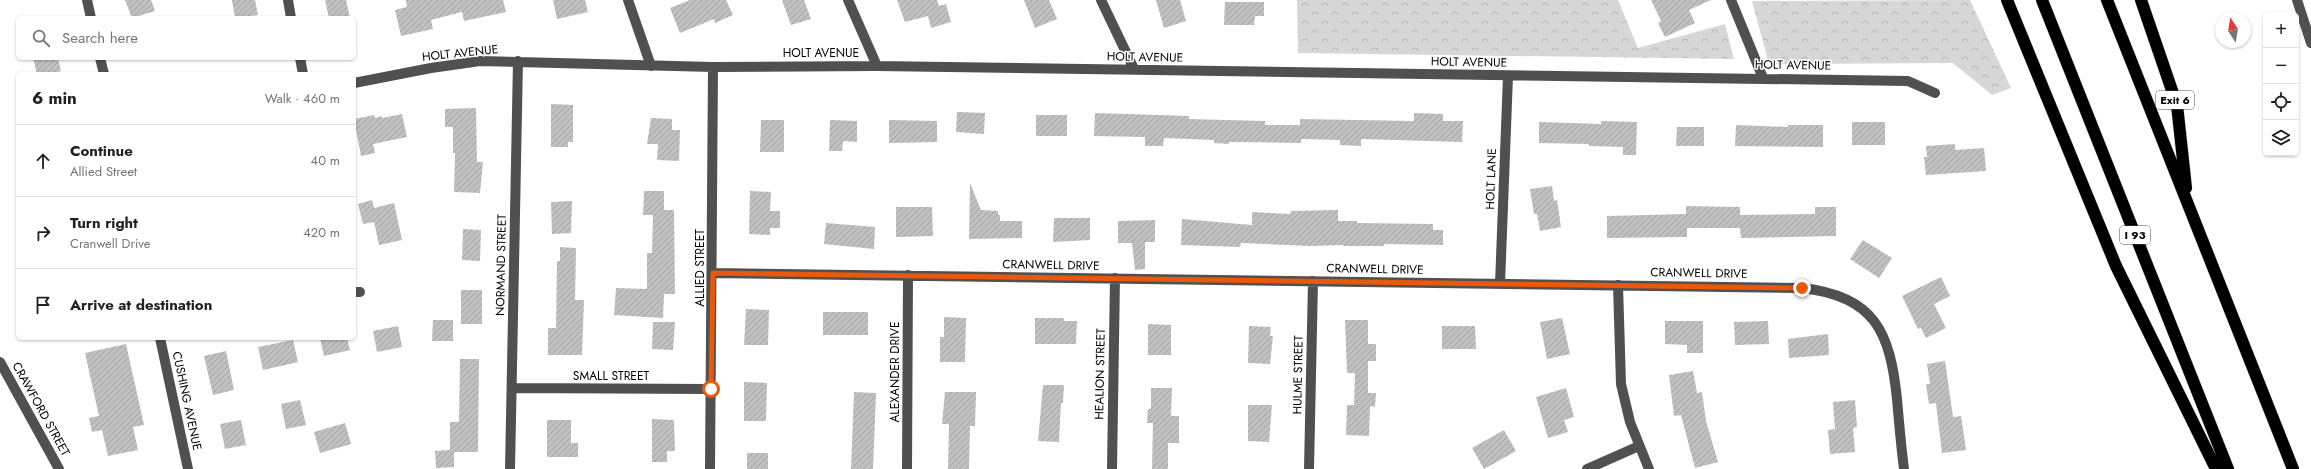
<!DOCTYPE html>
<meta charset="utf-8">
<style>
:root{--surface:#fff;--page:#f2f2f2;--text:#202124;--muted:#757577;--line:#e0e0e0}
body{margin:0;font-family:Jost,sans-serif;background:var(--page);color:var(--text)}
.controls{position:absolute;right:12px;top:12px;display:grid;overflow:hidden;border-radius:6px;box-shadow:0 1px 3px #0004}
.controls button{width:36px;height:36px;display:grid;place-items:center;padding:0;border:0;border-bottom:1px solid var(--line);background:var(--surface);color:var(--text);font:20px sans-serif}
.compass{position:absolute;left:2215px;top:12px;width:36px;height:36px;border-radius:50%;background:var(--surface);box-shadow:0 1px 3px #0004;rotate:348deg}
.stop{position:absolute;width:12px;height:12px;margin:-9px;border:3px solid #ea580c;border-radius:50%;background:#fff}
.stop.end{background:#ea580c;border-color:#fff;box-shadow:0 1px 4px #0008}
.list{margin:0;padding:0;list-style:none}
h2{display:flex;justify-content:space-between;align-items:center;height:52px;margin:0;padding:0 16px;font-size:17px}
h2 small{font-size:13px;font-weight:400;color:var(--muted)}
.list li{display:grid;grid-template-columns:26px 1fr auto;gap:12px;align-items:center;box-sizing:border-box;height:72px;padding:0 16px;border-top:1px solid var(--line)}
.list b{display:block;font-size:15px;white-space:nowrap}
.list p{margin:0;font-size:13px;white-space:nowrap;color:var(--muted)}
.list em{font-size:13px;font-style:normal;color:var(--muted)}
.icon{flex:none;width:22px;height:22px;fill:none;stroke:currentColor;stroke-width:2;stroke-linecap:round;stroke-linejoin:round}
.map{position:relative;flex:none;width:2311px;height:469px;overflow:hidden}
.search{position:absolute;background:var(--surface);box-shadow:0 1px 3px #0004;left:16px;top:16px;width:340px;height:44px;display:flex;align-items:center;gap:10px;box-sizing:border-box;padding:0 14px;border-radius:6px;color:var(--muted);font-size:15px}
.panel{position:absolute;background:var(--surface);box-shadow:0 1px 3px #0004;left:16px;top:72px;width:340px;height:268px;border-radius:6px}
.map>svg:first-child{display:block}
.forest{fill:url(#forest-crowns)}
.building{fill:url(#building-hatch)}
.lines{fill:none;stroke-linecap:round;stroke-linejoin:round}
.highway-casing{stroke:#dbdbdb;stroke-width:13}
.minor{stroke:#505050;stroke-width:10}
.highway{stroke:#000;stroke-width:12}
.route{stroke:#ea580c;stroke-width:5}
.labels{text-anchor:middle;dominant-baseline:central;stroke-width:3;stroke-linejoin:round;paint-order:stroke}
.shield{fill:#fff;stroke:#4c4c4c;stroke-width:1}
.shield-label{font-size:11px;font-weight:bold;fill:#000}
.street-label{font-size:12px;fill:#000;stroke:#fff}
</style>
<div class="map">
<svg width="2311" height="469" viewBox="0 0 2311 469">
<defs>
<pattern id="forest-crowns" width="20" height="18" patternUnits="userSpaceOnUse"><rect width="20" height="18" fill="#d7d7d7"/><path d="M2 6a3 3 0 1 1 6 0M12 15a3 3 0 1 1 6 0" fill="none" stroke="#b7b7b7"/></pattern>
<pattern id="building-hatch" width="6" height="6" patternUnits="userSpaceOnUse"><rect width="6" height="6" fill="#c0c0c0"/><path d="M-1 1l2-2M0 6l6-6M5 7l2-2" fill="none" stroke="#a3a3a3"/></pattern>
</defs>
<rect width="100%" height="100%" fill="#fff"/>
<path class="forest" d="M 1297,0 L 1618,0 L 1638,48 L 1725,24 L 1734,59 L 1298,53 Z
M 1970,0 L 2011,88 L 1992,95 L 1953,63 L 1769,64 L 1752,1 Z"/>
<path class="building" d="M 125,0 L 151,0 L 155,11 L 132,18 Z
M 232,0 L 255,0 L 258,15 L 235,18 Z
M 325,0 L 346,0 L 350,18 L 329,18 Z
M 406,0 L 503,0 L 506,12 L 464,21 L 462,12 L 431,20 L 433,29 L 401,36 L 395,10 L 407,7 Z
M 553,0 L 585,0 L 588,12 L 557,19 Z
M 690,0 L 726,0 L 733,15 L 715,23 L 714,19 L 680,33 L 670,8 Z
M 782,0 L 804,0 L 811,19 L 791,25 Z
M 897,0 L 937,0 L 939,6 L 946,4 L 951,22 L 931,28 L 928,16 L 905,22 Z
M 1024,0 L 1049,0 L 1057,19 L 1035,28 Z
M 1156,0 L 1180,0 L 1186,21 L 1164,28 Z
M 1651,0 L 1711,0 L 1689,10 L 1695,23 L 1665,37 L 1658,23 L 1661,21 Z
M 1225,2 L 1264,2 L 1264,16 L 1255,16 L 1254,25 L 1224,25 Z
M 33,58 L 58,58 L 61,71 L 58,72 L 59,74 L 37,74 Z
M 551,104 L 573,105 L 573,142 L 568,142 L 568,147 L 551,147 Z
M 476,108 L 477,162 L 483,162 L 480,193 L 454,192 L 455,153 L 453,153 L 453,127 L 445,127 L 445,109 Z
M 957,112 L 985,113 L 984,134 L 956,132 Z
M 1095,113 L 1189,116 L 1189,119 L 1265,121 L 1265,125 L 1300,125 L 1300,119 L 1414,121 L 1414,113 L 1443,114 L 1443,121 L 1463,121 L 1462,142 L 1361,139 L 1361,146 L 1340,145 L 1340,140 L 1301,139 L 1301,143 L 1229,142 L 1229,144 L 1214,143 L 1214,140 L 1164,138 L 1163,146 L 1145,146 L 1145,137 L 1094,136 Z
M 402,114 L 407,137 L 373,144 L 375,153 L 361,156 L 354,119 L 374,115 L 375,118 L 381,116 L 382,118 Z
M 1036,115 L 1067,115 L 1067,136 L 1036,136 Z
M 651,118 L 672,119 L 672,130 L 680,130 L 679,161 L 657,160 L 658,144 L 647,144 Z
M 761,120 L 784,120 L 784,152 L 760,152 Z
M 830,120 L 857,121 L 857,142 L 843,141 L 842,151 L 829,151 Z
M 889,120 L 937,121 L 937,142 L 889,143 Z
M 1601,121 L 1637,122 L 1636,155 L 1623,155 L 1623,147 L 1589,146 L 1589,144 L 1539,143 L 1539,122 L 1601,124 Z
M 1852,122 L 1885,122 L 1885,145 L 1852,145 Z
M 1736,125 L 1788,127 L 1788,125 L 1823,125 L 1823,147 L 1735,146 Z
M 1677,127 L 1704,127 L 1704,146 L 1676,146 Z
M 1955,144 L 1955,150 L 1984,148 L 1986,171 L 1926,175 L 1924,157 L 1927,157 L 1926,146 Z
M 970,183 L 981,210 L 998,211 L 998,215 L 1000,215 L 1000,221 L 1022,221 L 1022,238 L 969,239 Z
M 1552,186 L 1554,201 L 1557,200 L 1561,227 L 1540,231 L 1537,214 L 1534,214 L 1530,189 Z
M 644,191 L 664,191 L 664,210 L 674,210 L 675,294 L 664,294 L 663,318 L 614,315 L 616,288 L 647,289 L 647,253 L 652,253 L 653,215 L 643,215 Z
M 750,191 L 771,192 L 770,211 L 780,211 L 780,228 L 770,228 L 770,235 L 749,234 Z
M 372,200 L 374,208 L 394,203 L 402,240 L 379,245 L 374,222 L 363,224 L 358,204 Z
M 572,201 L 571,233 L 552,234 L 551,202 Z
M 1686,206 L 1740,207 L 1740,215 L 1815,214 L 1815,207 L 1836,207 L 1836,236 L 1741,238 L 1740,228 L 1687,228 L 1687,237 L 1607,238 L 1607,216 L 1686,214 Z
M 896,207 L 932,207 L 933,236 L 896,237 Z
M 1338,210 L 1338,221 L 1357,221 L 1357,223 L 1433,224 L 1433,230 L 1443,230 L 1443,245 L 1384,244 L 1384,246 L 1344,246 L 1343,245 L 1310,246 L 1241,243 L 1240,247 L 1181,245 L 1182,219 L 1252,225 L 1252,212 L 1290,214 L 1291,211 Z
M 1054,218 L 1090,218 L 1090,240 L 1053,242 Z
M 1155,220 L 1155,242 L 1145,242 L 1145,269 L 1135,270 L 1132,243 L 1118,243 L 1118,221 Z
M 826,223 L 875,227 L 874,249 L 824,244 Z
M 463,229 L 481,230 L 480,261 L 462,260 Z
M 1863,240 L 1892,258 L 1879,278 L 1850,259 Z
M 560,247 L 576,248 L 575,300 L 584,300 L 582,355 L 548,355 L 548,328 L 556,328 L 557,261 L 560,261 Z
M 1941,277 L 1950,296 L 1934,304 L 1946,328 L 1926,338 L 1921,328 L 1918,329 L 1902,296 Z
M 461,290 L 482,290 L 482,324 L 461,324 Z
M 746,309 L 769,310 L 768,345 L 744,345 Z
M 823,312 L 868,312 L 868,335 L 823,335 Z
M 944,317 L 966,318 L 965,362 L 940,362 L 940,337 L 944,337 Z
M 1035,318 L 1064,318 L 1064,321 L 1077,321 L 1076,344 L 1035,344 Z
M 1562,318 L 1570,354 L 1547,359 L 1540,322 Z
M 433,320 L 453,320 L 453,341 L 432,341 Z
M 1345,320 L 1368,320 L 1368,344 L 1376,344 L 1376,361 L 1368,361 L 1368,393 L 1376,393 L 1375,407 L 1370,406 L 1369,436 L 1346,435 L 1347,405 L 1354,405 L 1355,373 L 1347,373 Z
M 1665,321 L 1703,321 L 1703,353 L 1687,353 L 1687,345 L 1665,344 Z
M 1768,321 L 1769,344 L 1735,345 L 1734,322 Z
M 653,322 L 675,322 L 673,350 L 652,349 Z
M 1148,324 L 1171,325 L 1171,355 L 1148,355 Z
M 398,326 L 402,347 L 377,352 L 373,331 Z
M 1249,326 L 1271,327 L 1270,336 L 1273,336 L 1270,364 L 1248,363 Z
M 1442,326 L 1475,326 L 1476,349 L 1442,349 Z
M 1828,334 L 1829,355 L 1789,358 L 1788,339 Z
M 320,338 L 347,338 L 350,350 L 324,356 Z
M 293,340 L 298,362 L 263,370 L 258,347 Z
M 126,344 L 144,425 L 133,427 L 138,450 L 108,456 L 102,430 L 92,432 L 89,418 L 99,416 L 85,353 Z
M 226,351 L 234,390 L 213,395 L 204,356 Z
M 460,359 L 479,359 L 478,452 L 454,452 L 454,467 L 436,468 L 435,451 L 450,450 L 450,422 L 459,422 Z
M 1945,361 L 1953,417 L 1961,416 L 1966,450 L 1942,453 L 1936,403 L 1929,404 L 1926,384 L 1930,384 L 1927,364 Z
M 1693,371 L 1697,393 L 1702,392 L 1706,421 L 1718,462 L 1695,468 L 1681,415 L 1674,416 L 1669,375 Z
M 744,382 L 767,383 L 766,421 L 744,421 Z
M 1043,385 L 1064,385 L 1063,403 L 1061,403 L 1059,442 L 1038,441 Z
M 1151,388 L 1172,388 L 1171,416 L 1179,416 L 1179,443 L 1168,443 L 1168,469 L 1152,469 L 1153,423 L 1147,423 L 1148,409 L 1151,409 Z
M 1566,388 L 1574,417 L 1564,420 L 1568,432 L 1548,438 L 1536,397 Z
M 854,392 L 876,393 L 873,469 L 851,469 Z
M 945,392 L 976,392 L 975,426 L 970,426 L 969,469 L 948,469 L 949,424 L 942,424 Z
M 300,400 L 306,425 L 286,429 L 281,404 Z
M 1855,400 L 1857,427 L 1853,428 L 1855,452 L 1830,454 L 1828,430 L 1835,429 L 1833,402 Z
M 1248,405 L 1272,405 L 1269,442 L 1248,441 Z
M 652,419 L 674,420 L 675,451 L 667,451 L 667,462 L 652,462 Z
M 241,420 L 246,445 L 225,449 L 220,424 Z
M 547,420 L 571,420 L 571,443 L 578,443 L 578,457 L 547,457 Z
M 345,423 L 351,444 L 320,453 L 314,432 Z
M 1504,430 L 1516,451 L 1484,469 L 1472,448 Z
M 747,453 L 768,453 L 768,469 L 747,469 Z"/>
<g class="lines">
<defs>
<path id="highway" d="M 2007,0 L 2116,266 L 2216,469
M 2042,0 L 2228,469
M 2107,0 L 2293,469
M 2141,0 L 2177,105 L 2186,188"/>
</defs>
<use href="#highway" class="highway-casing"/>
<path class="minor" d="M 87,0 L 91,18
M 288,0 L 291,18
M 628,0 L 651,66
M 848,0 L 877,66
M 1101,0 L 1134,69
M 1731,0 L 1763,78
M 2297,0 L 2311,43
M 100,58 L 104,74
M 300,58 L 303,74
M 354,83 L 431,68 L 480,61 L 713,67 L 877,66 L 1908,81 L 1935,93
M 713,273 L 1802,288 C 1875,296 1890,332 1897,399 C 1899,422 1901,446 1904,469
M 1500,284 L 1508,76
M 1618,285 L 1621,384 L 1630,422 L 1649,469
M 354,292 L 360,292
M 160,338 L 188,469
M 0,362 L 59,469
M 512,388 L 711,389
M 510,469 L 518,61
M 710,469 L 713,67
M 907,469 L 908,275
M 1112,469 L 1115,278
M 1309,469 L 1313,281
M 1587,469 L 1639,446"/>
<use href="#highway" class="highway"/>
</g>
<g class="lines">
<path class="route" d="M 711,389 L 713,273 L 1802,288"/>
</g>
<g class="labels">
<g class="shield">
<rect x="2156" y="91" width="38" height="18" rx="3"/>
<rect x="2120" y="226" width="30" height="18" rx="3"/>
</g>
<g class="shield-label">
<text x="2175" y="100">Exit 6</text>
<text x="2135" y="235">I 93</text>
</g>
<g class="street-label">
<text transform="translate(460 53) rotate(-6)">HOLT AVENUE</text>
<text x="821" y="53">HOLT AVENUE</text>
<text transform="translate(1145 57) rotate(1)">HOLT AVENUE</text>
<text transform="translate(1469 62) rotate(1)">HOLT AVENUE</text>
<text transform="translate(1793 65) rotate(1)">HOLT AVENUE</text>
<text transform="translate(1491 179) rotate(-88)">HOLT LANE</text>
<text transform="translate(501 265) rotate(-89)">NORMAND STREET</text>
<text transform="translate(1051 265) rotate(1)">CRANWELL DRIVE</text>
<text transform="translate(700 268) rotate(-90)">ALLIED STREET</text>
<text transform="translate(1375 269) rotate(1)">CRANWELL DRIVE</text>
<text transform="translate(1699 273) rotate(1)">CRANWELL DRIVE</text>
<text transform="translate(895 372) rotate(-90)">ALEXANDER DRIVE</text>
<text transform="translate(1100 374) rotate(-89)">HEALION STREET</text>
<text transform="translate(1298 375) rotate(-89)">HULME STREET</text>
<text x="611" y="376">SMALL STREET</text>
<text transform="translate(187 401) rotate(78)">CUSHING AVENUE</text>
<text transform="translate(41 409) rotate(61)">CRAWFORD STREET</text>
</g>
</g>
</svg>
<div class="controls">
<button>+</button>
<button>−</button>
<button><svg class="icon" aria-label="locate" viewBox="0 0 24 24"><circle cx="12" cy="12" r="6"/><path d="M12 2v4M12 18v4M2 12h4M18 12h4"/></svg></button>
<button><svg class="icon" aria-label="layers" viewBox="0 0 24 24"><path d="M12 4l9 5-9 5-9-5zM3 14l9 5 9-5"/></svg></button>
</div>
<svg class="compass" viewBox="-18 -18 36 36"><path d="M0-13l5 13h-10z" fill="#e53935"/><path d="M0 13l5-13h-10z" fill="#757577"/></svg>
<div class="stop" style="left:711px;top:389px"></div>
<div class="stop end" style="left:1802px;top:288px"></div>
<div class="search"><svg class="icon" aria-label="search" viewBox="0 0 24 24"><circle cx="10" cy="10" r="6"/><path d="M15 15l6 6"/></svg>Search here</div>
<section class="panel">
<h2>6 min<small>Walk · 460 m</small></h2>
<ul class="list">
<li><svg class="icon" aria-label="ahead" viewBox="0 0 24 24"><path d="M12 20V5M6 11l6-6 6 6"/></svg><div><b>Continue</b><p>Allied Street</p></div><em>40 m</em></li>
<li><svg class="icon" aria-label="right" viewBox="0 0 24 24"><path d="M7 20v-9h11M14 6l5 5-5 5"/></svg><div><b>Turn right</b><p>Cranwell Drive</p></div><em>420 m</em></li>
<li><svg class="icon" aria-label="arrive" viewBox="0 0 24 24"><path d="M6 21V4h12l-3 4 3 4H6"/></svg><div><b>Arrive at destination</b></div></li>
</ul>
</section>
</div>
